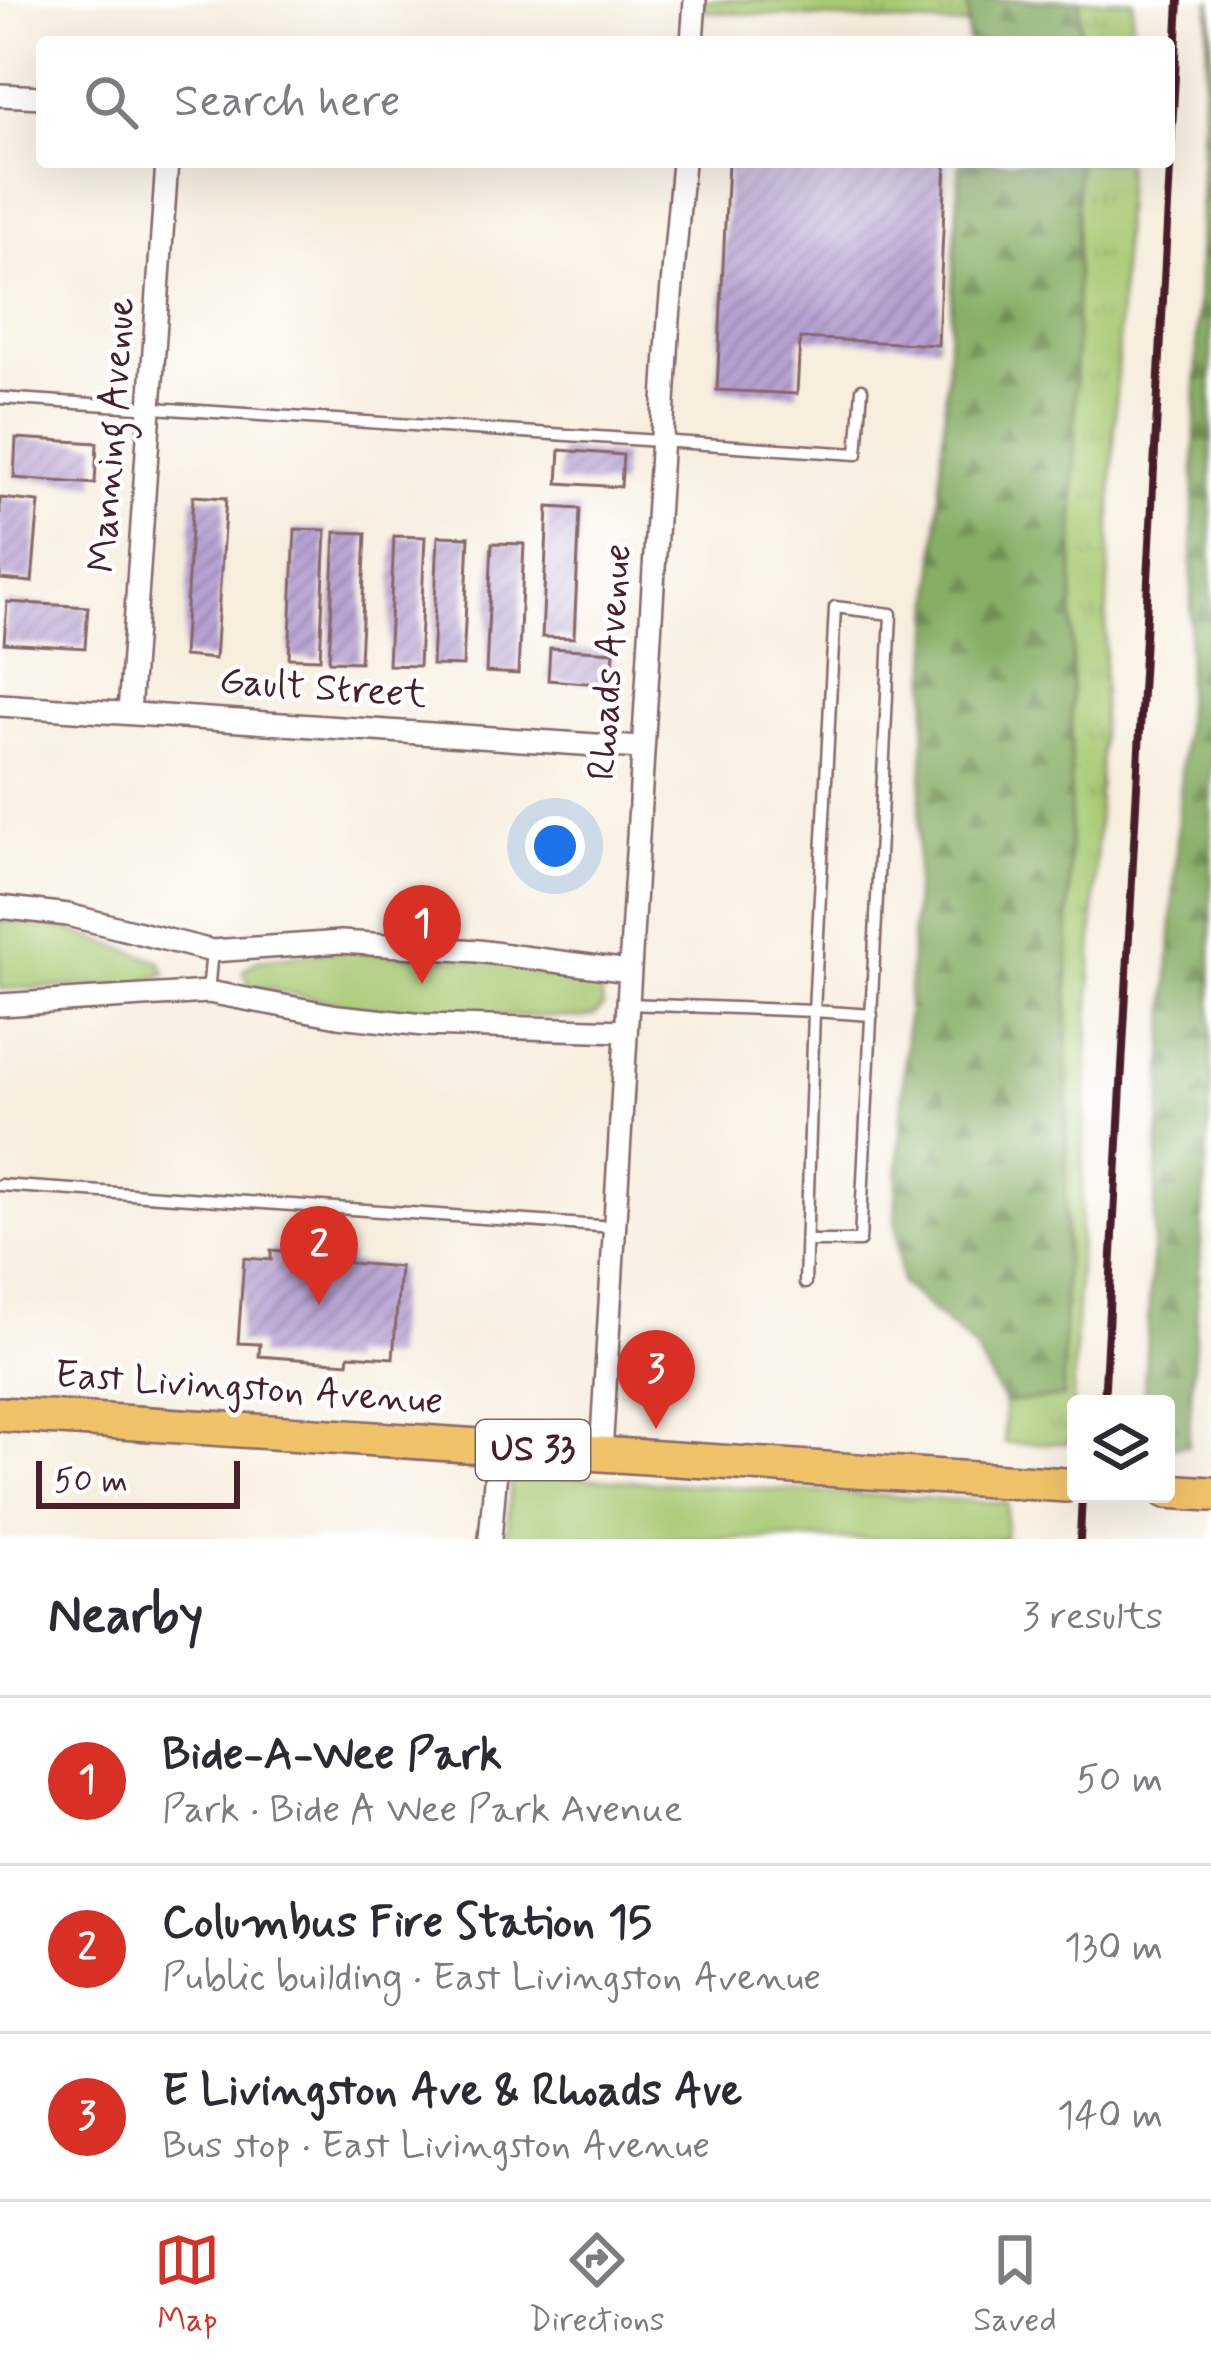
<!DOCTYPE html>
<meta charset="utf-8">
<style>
:root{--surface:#fff;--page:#f2f2f3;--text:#2b2b33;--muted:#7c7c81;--line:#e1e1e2;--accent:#d93025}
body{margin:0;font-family:Mynerve,sans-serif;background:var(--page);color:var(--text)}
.controls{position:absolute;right:36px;bottom:36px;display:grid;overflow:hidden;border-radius:12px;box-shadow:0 12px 48px #0002}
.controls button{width:108px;height:108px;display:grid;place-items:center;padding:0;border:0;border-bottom:3px solid var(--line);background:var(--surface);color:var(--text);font:60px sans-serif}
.scale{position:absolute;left:36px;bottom:30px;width:204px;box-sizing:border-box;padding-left:12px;border:6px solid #4a1f2b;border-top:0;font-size:33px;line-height:42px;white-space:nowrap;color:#4a1f2b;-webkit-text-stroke:9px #fff;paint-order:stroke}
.you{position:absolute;left:555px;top:846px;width:42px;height:42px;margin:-30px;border:9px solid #fff;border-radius:50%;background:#1a73e8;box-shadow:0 0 0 18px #1a73e833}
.badge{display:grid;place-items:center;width:78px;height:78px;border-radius:50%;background:var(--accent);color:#fff;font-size:39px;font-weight:700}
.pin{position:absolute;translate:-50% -99px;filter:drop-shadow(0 3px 6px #0008)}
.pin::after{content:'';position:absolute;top:63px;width:42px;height:36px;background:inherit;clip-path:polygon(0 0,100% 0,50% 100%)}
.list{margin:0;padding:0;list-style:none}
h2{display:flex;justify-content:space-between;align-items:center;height:156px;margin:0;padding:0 48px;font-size:51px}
h2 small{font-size:39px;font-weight:400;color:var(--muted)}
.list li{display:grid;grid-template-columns:78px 1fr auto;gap:36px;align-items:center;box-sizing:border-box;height:168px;padding:0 48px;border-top:3px solid var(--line)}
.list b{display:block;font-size:45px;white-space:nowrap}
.list p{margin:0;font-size:39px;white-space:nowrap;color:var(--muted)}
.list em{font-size:39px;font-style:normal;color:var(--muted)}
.icon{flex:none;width:66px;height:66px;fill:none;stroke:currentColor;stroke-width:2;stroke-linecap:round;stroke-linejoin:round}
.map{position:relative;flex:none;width:1211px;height:1539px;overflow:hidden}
.search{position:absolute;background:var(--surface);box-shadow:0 12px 48px #0002;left:36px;right:36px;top:36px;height:132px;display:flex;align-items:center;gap:30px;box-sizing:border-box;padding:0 42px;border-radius:12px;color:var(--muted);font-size:45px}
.sheet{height:660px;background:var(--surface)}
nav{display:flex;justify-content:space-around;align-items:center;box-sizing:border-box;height:168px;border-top:3px solid var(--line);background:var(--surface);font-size:33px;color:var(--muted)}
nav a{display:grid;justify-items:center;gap:6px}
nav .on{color:var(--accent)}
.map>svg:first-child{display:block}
.grass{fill:url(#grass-tufts);stroke:#79744f;stroke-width:3}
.forest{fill:url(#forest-firs);stroke:#686648;stroke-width:3}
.green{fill:#a8ca73;stroke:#79744f;stroke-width:3}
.building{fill:url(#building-hatch)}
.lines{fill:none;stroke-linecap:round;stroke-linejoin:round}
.service-casing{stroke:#87676a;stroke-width:15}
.minor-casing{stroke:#87676a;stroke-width:26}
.primary-casing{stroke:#87676a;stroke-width:38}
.service{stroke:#fff;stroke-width:10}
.minor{stroke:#fff;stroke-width:21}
.primary{stroke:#f1c369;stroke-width:33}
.rail{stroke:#4a1f2b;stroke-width:8}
.labels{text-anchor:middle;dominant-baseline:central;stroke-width:9;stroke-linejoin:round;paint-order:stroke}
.shield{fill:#fff;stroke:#80626b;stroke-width:3}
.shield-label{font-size:36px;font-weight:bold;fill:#4a1f2b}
.street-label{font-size:39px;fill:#4a1f2b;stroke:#fff}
</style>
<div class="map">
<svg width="1211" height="1539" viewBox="0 0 1211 1539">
<defs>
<pattern id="grass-tufts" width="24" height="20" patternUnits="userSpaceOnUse" patternTransform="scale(3)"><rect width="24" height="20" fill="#a8ca73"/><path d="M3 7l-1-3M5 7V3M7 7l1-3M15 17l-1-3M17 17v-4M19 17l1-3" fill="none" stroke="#92ad64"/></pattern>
<pattern id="forest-firs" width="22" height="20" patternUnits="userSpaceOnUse" patternTransform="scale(3)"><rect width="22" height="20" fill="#86ae65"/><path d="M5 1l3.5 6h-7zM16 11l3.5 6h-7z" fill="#708d53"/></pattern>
<pattern id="building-hatch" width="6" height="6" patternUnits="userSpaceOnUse" patternTransform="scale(3)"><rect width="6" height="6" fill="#b7a3d3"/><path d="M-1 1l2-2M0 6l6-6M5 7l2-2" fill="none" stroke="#9784ab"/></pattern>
</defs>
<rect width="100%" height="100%" fill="#fff"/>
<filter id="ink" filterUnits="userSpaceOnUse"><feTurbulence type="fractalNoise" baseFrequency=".00833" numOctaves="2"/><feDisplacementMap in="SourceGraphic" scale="24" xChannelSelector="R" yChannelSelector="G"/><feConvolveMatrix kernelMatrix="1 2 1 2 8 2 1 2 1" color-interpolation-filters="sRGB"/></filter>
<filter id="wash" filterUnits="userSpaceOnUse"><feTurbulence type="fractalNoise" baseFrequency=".004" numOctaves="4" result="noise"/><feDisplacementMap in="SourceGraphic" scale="48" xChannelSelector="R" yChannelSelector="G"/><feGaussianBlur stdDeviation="2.7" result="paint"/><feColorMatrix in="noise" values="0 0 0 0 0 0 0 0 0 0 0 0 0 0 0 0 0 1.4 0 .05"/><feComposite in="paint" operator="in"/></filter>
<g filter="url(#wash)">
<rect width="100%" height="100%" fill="#f7eede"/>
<path class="grass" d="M 701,0 L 968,0 L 969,26 L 700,11 Z
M 1080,0 L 1133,0 L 1131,42 L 1080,42 Z
M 1078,162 L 1126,162 L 1071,1443 L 1005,1443 L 1004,1403 L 1063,1397 Z"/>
<path class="forest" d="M 968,0 L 1080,0 L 1080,42 L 968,42 Z
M 1211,0 L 1211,1089 L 1188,1445 L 1166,1447 L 1166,1404 L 1143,1404 L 1191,609 L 1203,92 Z
M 960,162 L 1078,162 L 1063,1397 L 1004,1403 L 974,1348 L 901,1283 L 895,1217 Z"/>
<path class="green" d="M 0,920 L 67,929 L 159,961 L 166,974 L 133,985 L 0,989 Z
M 341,950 L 482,960 L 577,976 L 593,982 L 601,992 L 603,1006 L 595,1015 L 583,1018 L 424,1013 L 362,1007 L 250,986 L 243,970 L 258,960 Z
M 511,1474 L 1007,1503 L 1005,1539 L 507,1539 Z"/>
<g id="blocks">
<path class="building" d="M 728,162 L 946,162 L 938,345 L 800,338 L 797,394 L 717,390 Z
M 16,438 L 97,443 L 95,484 L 14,478 Z
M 560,450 L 623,455 L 621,487 L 558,483 Z
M 193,496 L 226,498 L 215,659 L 183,656 Z
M 0,498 L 39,502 L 32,582 L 0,579 Z
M 548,507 L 580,509 L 574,638 L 542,637 Z
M 295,529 L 326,530 L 320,659 L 289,658 Z
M 335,532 L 366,533 L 360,662 L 329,661 Z
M 394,536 L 425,537 L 419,666 L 388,665 Z
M 438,536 L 469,537 L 463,666 L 432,665 Z
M 492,543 L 524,544 L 518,674 L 486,672 Z
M 7,602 L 88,607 L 85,648 L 4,643 Z
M 550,648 L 614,652 L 611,685 L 548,680 Z
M 271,1250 L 350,1256 L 349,1263 L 400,1267 L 393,1358 L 349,1355 L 348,1363 L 259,1356 L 260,1344 L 238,1343 L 244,1258 L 271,1260 Z"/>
</g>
</g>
<g filter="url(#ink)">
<use href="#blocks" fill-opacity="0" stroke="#87676a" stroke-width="3"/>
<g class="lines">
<defs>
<path id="service" d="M 0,398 L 857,454 L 862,389
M 208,992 L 212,951
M 627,1004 L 814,1011 L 805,1283
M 0,1185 L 614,1227
M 806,1241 L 860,1241 L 891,614 L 835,607 L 814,1011 L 872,1015"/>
<path id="minor" d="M 692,42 L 695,0
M 0,95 L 42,97
M 0,705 L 641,748
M 129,713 L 167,162
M 0,907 L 68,915 L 212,951 L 341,942 L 478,951 L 629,971
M 0,1005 L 208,992 L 338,1016 L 424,1025 L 625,1031
M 601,1454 L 669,319 L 683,162
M 490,1539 L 498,1447"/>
<path id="primary" d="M 0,1414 L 1066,1485
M 1166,1491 L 1211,1494"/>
</defs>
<use href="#service" class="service-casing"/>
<use href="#minor" class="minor-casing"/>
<use href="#primary" class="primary-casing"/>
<use href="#service" class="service"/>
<use href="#minor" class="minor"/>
<use href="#primary" class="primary"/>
<path class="rail" d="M 1104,1404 L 1179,0
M 1080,1539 L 1082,1494"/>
</g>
</g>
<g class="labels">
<rect class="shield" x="476" y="1420" width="114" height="60" rx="9"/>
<g class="shield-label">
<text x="533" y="1450">US 33</text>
</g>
<g class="street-label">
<text transform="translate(113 435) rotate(-86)">Manning Avenue</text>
<text transform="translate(611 662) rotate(-86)">Rhoads Avenue</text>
<text transform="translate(323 689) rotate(4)">Gault Street</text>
<text transform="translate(249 1389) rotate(4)">East Livingston Avenue</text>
</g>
</g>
</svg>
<div class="controls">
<button><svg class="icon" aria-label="layers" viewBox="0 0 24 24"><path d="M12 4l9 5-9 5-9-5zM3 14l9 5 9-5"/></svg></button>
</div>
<div class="scale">50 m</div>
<div class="you"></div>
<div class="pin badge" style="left:422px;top:984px">1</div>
<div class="pin badge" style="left:319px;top:1305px">2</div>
<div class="pin badge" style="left:656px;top:1429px">3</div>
<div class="search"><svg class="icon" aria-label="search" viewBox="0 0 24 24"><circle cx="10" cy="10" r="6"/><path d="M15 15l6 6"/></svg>Search here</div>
</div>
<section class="sheet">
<h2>Nearby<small>3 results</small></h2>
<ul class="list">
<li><span class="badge">1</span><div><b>Bide-A-Wee Park</b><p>Park · Bide A Wee Park Avenue</p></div><em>50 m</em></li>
<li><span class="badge">2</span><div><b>Columbus Fire Station 15</b><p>Public building · East Livingston Avenue</p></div><em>130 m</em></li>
<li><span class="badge">3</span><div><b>E Livingston Ave &amp; Rhoads Ave</b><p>Bus stop · East Livingston Avenue</p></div><em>140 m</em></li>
</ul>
</section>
<nav>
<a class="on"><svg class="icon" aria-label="map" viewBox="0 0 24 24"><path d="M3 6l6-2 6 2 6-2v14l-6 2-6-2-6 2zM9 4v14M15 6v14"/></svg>Map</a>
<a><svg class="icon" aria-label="directions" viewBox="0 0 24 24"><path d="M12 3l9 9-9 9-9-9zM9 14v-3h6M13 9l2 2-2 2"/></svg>Directions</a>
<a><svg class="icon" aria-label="saved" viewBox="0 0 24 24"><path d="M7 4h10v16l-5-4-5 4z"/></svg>Saved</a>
</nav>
